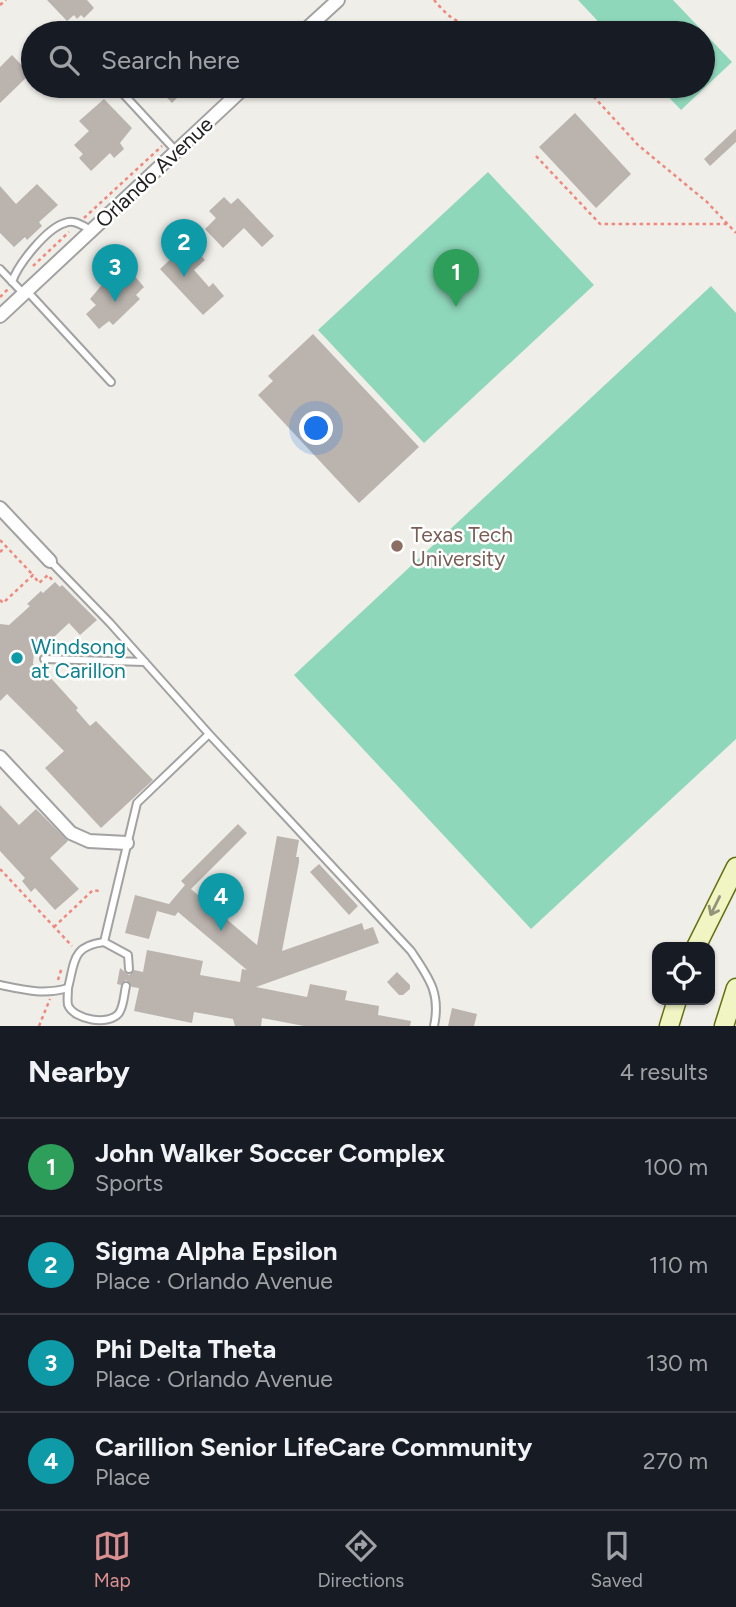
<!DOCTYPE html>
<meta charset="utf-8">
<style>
:root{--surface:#171b24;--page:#20242c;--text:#f1f3f6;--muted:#9ea1a6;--line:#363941;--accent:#da8f90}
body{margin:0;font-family:Figtree,sans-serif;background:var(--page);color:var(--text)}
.controls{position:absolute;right:21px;bottom:21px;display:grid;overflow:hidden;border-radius:14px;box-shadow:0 2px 5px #0004}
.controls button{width:63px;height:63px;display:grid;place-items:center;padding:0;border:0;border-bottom:2px solid var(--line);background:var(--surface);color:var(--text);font:35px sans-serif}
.you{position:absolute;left:317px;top:429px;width:24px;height:24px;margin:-18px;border:5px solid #fff;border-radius:50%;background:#1a73e8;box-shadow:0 0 0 10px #1a73e833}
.badge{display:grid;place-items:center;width:46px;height:46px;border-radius:50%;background:var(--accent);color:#fff;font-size:23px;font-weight:700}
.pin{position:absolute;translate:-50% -58px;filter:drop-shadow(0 2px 4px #0008)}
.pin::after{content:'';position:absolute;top:37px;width:24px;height:21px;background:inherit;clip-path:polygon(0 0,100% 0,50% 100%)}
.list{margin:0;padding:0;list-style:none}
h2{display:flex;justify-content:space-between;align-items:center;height:91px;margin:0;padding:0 28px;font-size:30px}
h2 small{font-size:23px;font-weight:400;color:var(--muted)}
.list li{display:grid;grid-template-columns:46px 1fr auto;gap:21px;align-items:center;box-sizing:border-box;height:98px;padding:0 28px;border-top:2px solid var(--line)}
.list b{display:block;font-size:26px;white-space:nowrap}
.list p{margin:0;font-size:23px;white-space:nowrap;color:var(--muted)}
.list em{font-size:23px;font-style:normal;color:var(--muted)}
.icon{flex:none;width:38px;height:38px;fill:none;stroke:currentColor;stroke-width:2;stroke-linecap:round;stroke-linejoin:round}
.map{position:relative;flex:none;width:736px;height:1026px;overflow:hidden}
.search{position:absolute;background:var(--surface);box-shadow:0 2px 5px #0004;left:21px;right:21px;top:21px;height:77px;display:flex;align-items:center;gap:18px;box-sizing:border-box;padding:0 24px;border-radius:38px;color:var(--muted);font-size:26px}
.sheet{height:483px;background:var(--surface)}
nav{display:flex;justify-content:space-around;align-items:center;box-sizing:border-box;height:98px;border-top:2px solid var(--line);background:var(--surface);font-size:19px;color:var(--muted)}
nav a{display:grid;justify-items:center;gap:4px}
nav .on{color:var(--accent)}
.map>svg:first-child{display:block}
.pitch{fill:#8fd7bb}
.building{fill:#bab3ae}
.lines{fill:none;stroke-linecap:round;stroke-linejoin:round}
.service-casing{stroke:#a2a2a2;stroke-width:10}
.minor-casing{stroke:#a2a2a2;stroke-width:16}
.secondary-casing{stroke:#657010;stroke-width:21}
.path{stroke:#ed897d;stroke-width:2.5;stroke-dasharray:3.5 3.5;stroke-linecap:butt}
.service{stroke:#fff;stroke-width:6}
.minor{stroke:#fff;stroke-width:12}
.secondary{stroke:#f1f4c3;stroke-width:18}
.oneway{stroke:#93957a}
.education-dot{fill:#8d6e63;stroke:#fff;stroke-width:2.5}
.culture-dot{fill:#0f9aa8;stroke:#fff;stroke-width:2.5}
.labels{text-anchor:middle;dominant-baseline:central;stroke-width:5;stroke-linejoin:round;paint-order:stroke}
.street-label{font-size:21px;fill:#212121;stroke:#fff}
.education-label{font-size:21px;fill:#785e54;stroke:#fff;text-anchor:start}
.culture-label{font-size:21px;fill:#0d838f;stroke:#fff;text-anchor:start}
</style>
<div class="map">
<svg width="736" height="1026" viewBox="0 0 736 1026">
<rect width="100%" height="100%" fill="#f0eee9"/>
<path class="pitch" d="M 578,0 L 673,0 L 732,62 L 681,110 L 658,86 L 703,86 L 703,33 L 609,33 Z
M 488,172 L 594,285 L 424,443 L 318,330 Z
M 711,286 L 736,313 L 736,739 L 531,929 L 294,675 Z"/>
<path class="building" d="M 47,0 L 87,0 L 94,8 L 84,18 L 81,15 L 77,19 L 74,15 L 67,21 Z
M 12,55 L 30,74 L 0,103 L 0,67 Z
M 156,86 L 189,86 L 172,103 Z
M 104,99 L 132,128 L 120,143 L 124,149 L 114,158 L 110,153 L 91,171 L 79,158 L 83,154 L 74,145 L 89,131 L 79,121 Z
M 575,113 L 631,174 L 596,208 L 539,147 Z
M 736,129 L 736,142 L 710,166 L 704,159 Z
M 37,184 L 58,205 L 39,222 L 42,226 L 27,240 L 25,237 L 14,247 L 0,233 L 0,186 L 16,204 Z
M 224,197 L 231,204 L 238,198 L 274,236 L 262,247 L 244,228 L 223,248 L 205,229 L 216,218 L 209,211 Z
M 189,242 L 205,260 L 194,270 L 209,287 L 213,283 L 224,296 L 203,315 L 160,269 Z
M 132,273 L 144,287 L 136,295 L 140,299 L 113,325 L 109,321 L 99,329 L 86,314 L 96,305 L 90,299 L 107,279 L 109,282 L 117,274 L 124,281 Z
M 313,334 L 419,447 L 359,503 L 258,395 L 273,381 L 268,376 Z
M 55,582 L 60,587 L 62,585 L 97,620 L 80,635 L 69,623 L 53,638 L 50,636 L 34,651 L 33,664 L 47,679 L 49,676 L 78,708 L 76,710 L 90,726 L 96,721 L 153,780 L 101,828 L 45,768 L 64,751 L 7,694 L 0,701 L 0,624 L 9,625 L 30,606 L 27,604 L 41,591 L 43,593 Z
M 0,805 L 19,825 L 36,809 L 68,841 L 50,858 L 79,889 L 55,910 L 35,888 L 31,892 L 22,881 L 25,878 L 0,851 Z
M 238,824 L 247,833 L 191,889 L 257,945 L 277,836 L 299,840 L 296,857 L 299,857 L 299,862 L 282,951 L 362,923 L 364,930 L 373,927 L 379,943 L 256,987 L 307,997 L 310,984 L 347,991 L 345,1000 L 379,1006 L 378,1015 L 411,1021 L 410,1026 L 304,1026 L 262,1018 L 261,1026 L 235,1026 L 233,1019 L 194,1012 L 192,1023 L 134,1011 L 139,988 L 132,987 L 126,980 L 121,985 L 117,984 L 120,968 L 129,975 L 134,970 L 143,972 L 147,950 L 203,961 L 200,975 L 240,982 L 242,969 L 247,970 L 178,912 L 175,916 L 157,911 L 149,939 L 125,933 L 135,895 L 169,904 L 185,885 L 181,881 Z
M 319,864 L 358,906 L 349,915 L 310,872 Z
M 397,972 L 410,985 L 410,989 L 403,995 L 399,995 L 387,982 Z
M 452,1008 L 477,1014 L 474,1026 L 448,1026 Z"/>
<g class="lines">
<defs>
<path id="service" d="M 116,86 L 176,151
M 0,269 L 24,294
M 12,282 C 18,264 47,228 65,223 C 74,219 83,226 91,230
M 27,291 L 111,382
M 50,561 L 110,623 L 209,734 L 411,951 C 429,978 441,993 434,1026
M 44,659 L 145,662
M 104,942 L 128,955 L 129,969
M 0,985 C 24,990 44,995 68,988 C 75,961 72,946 104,942 L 137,803 L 209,734
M 68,988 C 68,993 67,1001 68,1005 C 74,1020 109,1026 119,1013 C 124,1006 124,994 126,986"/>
<path id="minor" d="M 302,33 L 338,0
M 0,316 L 246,86
M 0,508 L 50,561
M 0,757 L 71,833 L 89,841 L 127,843"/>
<path id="secondary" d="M 696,947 L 736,867
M 669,1026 L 677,1000
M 724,1026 L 736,988"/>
</defs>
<use href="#service" class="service-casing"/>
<use href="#minor" class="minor-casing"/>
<use href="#secondary" class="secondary-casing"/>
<path class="path" d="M 434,0 C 441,8 449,18 460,22 C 483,31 510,20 532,33
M 0,5 L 6,0
M 584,86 L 638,145 L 707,202 L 736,233
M 536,156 L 600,224 L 728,224
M 84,218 L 162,146
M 33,266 L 69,232
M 0,297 L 8,289
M 0,540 L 33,575
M 0,552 L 6,546
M 0,600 L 3,603 L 33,575 L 39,583 L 48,575 L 53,581
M 0,869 L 72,946
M 54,927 L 93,890 L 99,891
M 58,980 L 62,967
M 39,1026 L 50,999"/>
<use href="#service" class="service"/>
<use href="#minor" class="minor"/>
<use href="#secondary" class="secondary"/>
</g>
<defs><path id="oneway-shaft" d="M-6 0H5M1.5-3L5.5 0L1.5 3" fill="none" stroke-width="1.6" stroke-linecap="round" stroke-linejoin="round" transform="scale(1.75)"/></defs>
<use class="oneway" href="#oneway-shaft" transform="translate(715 906) rotate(116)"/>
<circle class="education-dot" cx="397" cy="546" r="7"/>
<circle class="culture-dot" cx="17" cy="658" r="7"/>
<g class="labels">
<g class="street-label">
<text transform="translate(154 172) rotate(-43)">Orlando Avenue</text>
</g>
<g class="education-label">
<text x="411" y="534">Texas Tech<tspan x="411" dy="24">University</tspan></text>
</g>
<g class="culture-label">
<text x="31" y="646">Windsong<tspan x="31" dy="24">at Carillon</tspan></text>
</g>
</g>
</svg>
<div class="controls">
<button><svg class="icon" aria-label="locate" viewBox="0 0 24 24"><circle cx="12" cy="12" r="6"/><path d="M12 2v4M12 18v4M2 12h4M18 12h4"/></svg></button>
</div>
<div class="you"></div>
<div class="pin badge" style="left:456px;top:307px;background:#2e9e5b">1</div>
<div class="pin badge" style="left:184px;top:277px;background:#0f9aa8">2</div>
<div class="pin badge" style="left:115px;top:302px;background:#0f9aa8">3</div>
<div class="pin badge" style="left:221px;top:931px;background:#0f9aa8">4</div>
<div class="search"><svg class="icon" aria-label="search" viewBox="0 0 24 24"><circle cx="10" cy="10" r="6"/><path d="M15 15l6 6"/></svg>Search here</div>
</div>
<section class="sheet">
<h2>Nearby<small>4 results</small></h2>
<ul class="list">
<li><span class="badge" style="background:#2e9e5b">1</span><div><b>John Walker Soccer Complex</b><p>Sports</p></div><em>100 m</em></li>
<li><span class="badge" style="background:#0f9aa8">2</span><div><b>Sigma Alpha Epsilon</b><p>Place · Orlando Avenue</p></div><em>110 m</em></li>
<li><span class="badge" style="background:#0f9aa8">3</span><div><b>Phi Delta Theta</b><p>Place · Orlando Avenue</p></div><em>130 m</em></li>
<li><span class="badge" style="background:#0f9aa8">4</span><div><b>Carillion Senior LifeCare Community</b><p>Place</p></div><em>270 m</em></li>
</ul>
</section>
<nav>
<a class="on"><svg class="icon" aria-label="map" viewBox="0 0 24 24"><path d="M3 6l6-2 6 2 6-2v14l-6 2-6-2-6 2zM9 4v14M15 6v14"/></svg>Map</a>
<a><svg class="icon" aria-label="directions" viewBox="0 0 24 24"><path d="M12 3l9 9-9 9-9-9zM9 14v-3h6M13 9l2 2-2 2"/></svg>Directions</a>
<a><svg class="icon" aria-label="saved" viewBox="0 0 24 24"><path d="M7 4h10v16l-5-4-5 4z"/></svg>Saved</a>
</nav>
